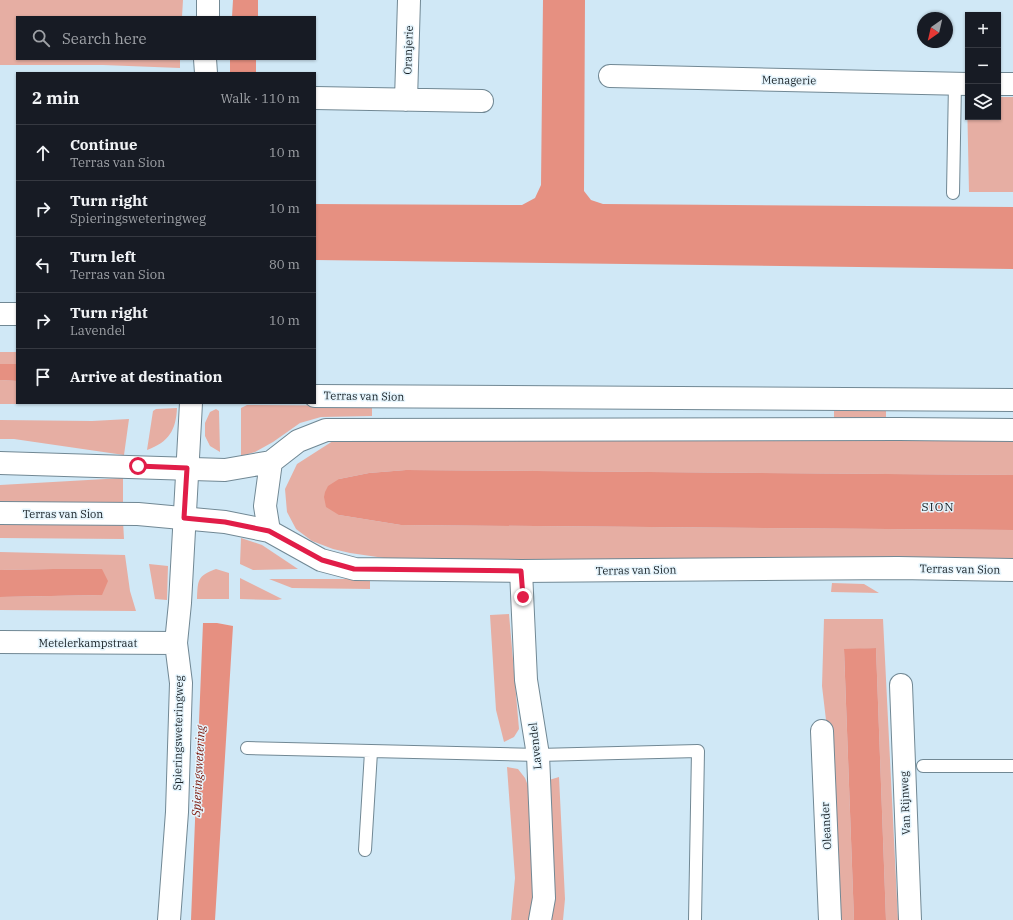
<!DOCTYPE html>
<meta charset="utf-8">
<style>
:root{--surface:#171b24;--page:#20242c;--text:#f1f3f6;--muted:#9ea1a6;--line:#363941}
body{margin:0;font-family:"IBM Plex Serif",serif;background:var(--page);color:var(--text)}
.controls{position:absolute;right:12px;top:12px;display:grid;overflow:hidden;border-radius:0px;box-shadow:0 1px 3px #0004}
.controls button{width:36px;height:36px;display:grid;place-items:center;padding:0;border:0;border-bottom:1px solid var(--line);background:var(--surface);color:var(--text);font:20px sans-serif}
.compass{position:absolute;left:917px;top:12px;width:36px;height:36px;border-radius:50%;background:var(--surface);box-shadow:0 1px 3px #0004;rotate:214deg}
.stop{position:absolute;width:12px;height:12px;margin:-9px;border:3px solid #e11d48;border-radius:50%;background:#fff}
.stop.end{background:#e11d48;border-color:#fff;box-shadow:0 1px 4px #0008}
.list{margin:0;padding:0;list-style:none}
h2{display:flex;justify-content:space-between;align-items:center;height:52px;margin:0;padding:0 16px;font-size:17px}
h2 small{font-size:13px;font-weight:400;color:var(--muted)}
.list li{display:grid;grid-template-columns:26px 1fr auto;gap:12px;align-items:center;box-sizing:border-box;height:56px;padding:0 16px;border-top:1px solid var(--line)}
.list b{display:block;font-size:15px;white-space:nowrap}
.list p{margin:0;font-size:13px;white-space:nowrap;color:var(--muted)}
.list em{font-size:13px;font-style:normal;color:var(--muted)}
.icon{flex:none;width:22px;height:22px;fill:none;stroke:currentColor;stroke-width:2;stroke-linecap:round;stroke-linejoin:round}
.map{position:relative;flex:none;width:1013px;height:920px;overflow:hidden}
.search{position:absolute;background:var(--surface);box-shadow:0 1px 3px #0004;left:16px;top:16px;width:300px;height:44px;display:flex;align-items:center;gap:10px;box-sizing:border-box;padding:0 14px;border-radius:0px;color:var(--muted);font-size:15px}
.panel{position:absolute;background:var(--surface);box-shadow:0 1px 3px #0004;left:16px;top:72px;width:300px;height:332px;border-radius:0px}
.map>svg:first-child{display:block}
.green{fill:#e6aea3}
.water{fill:#e69081}
.lines{fill:none;stroke-linecap:round;stroke-linejoin:round}
.lane-casing{stroke:#718894;stroke-width:14}
.street-casing{stroke:#718894;stroke-width:24}
.secondary-casing{stroke:#718894;stroke-width:24}
.lane{stroke:#fff;stroke-width:12}
.street{stroke:#fff;stroke-width:22}
.secondary{stroke:#fff;stroke-width:22}
.route{stroke:#e11d48;stroke-width:5}
.labels{text-anchor:middle;dominant-baseline:central;stroke-width:3;stroke-linejoin:round;paint-order:stroke}
.street-label{font-size:11px;fill:#182126;stroke:#e5f4fc}
.neighbourhood-label{font-size:12px;letter-spacing:1px;fill:#182126;stroke:#e5f4fc}
.water-label{font-size:12px;font-style:italic;fill:#7b160a;stroke:#e5f4fc}
</style>
<div class="map">
<svg width="1013" height="920" viewBox="0 0 1013 920">
<rect width="100%" height="100%" fill="#d0e8f6"/>
<path class="green" d="M 0,0 L 183,0 L 182,17 L 17,17 L 17,59 L 180,59 L 180,68 L 103,65 L 0,65 Z
M 967,97 L 968,117 L 998,117 L 998,97 L 1013,97 L 1013,192 L 969,192 Z
M 0,352 L 17,352 L 17,364 L 0,364 Z
M 0,380 L 17,381 L 17,403 L 128,403 L 107,404 L 0,404 Z
M 247,405 L 372,406 L 372,416 L 321,417 L 300,423 L 273,442 L 255,452 L 241,456 L 241,408 Z
M 177,408 C 176,430 169,442 147,450 L 153,411 L 156,409 Z
M 216,409 L 219,411 L 220,452 L 210,446 L 205,436 L 205,423 L 210,412 Z
M 834,411 L 886,411 L 886,421 L 834,421 Z
M 129,419 L 124,455 L 14,439 L 0,439 L 0,420 L 92,421 Z
M 817,438 L 1013,440 L 1013,475 L 406,470 L 369,473 L 339,479 L 339,515 L 401,525 L 1013,530 L 1013,566 L 398,560 L 350,553 L 333,549 L 312,541 L 296,529 L 287,512 L 285,489 L 297,464 L 336,439 Z
M 123,478 L 123,504 L 0,502 L 0,485 Z
M 0,520 L 123,521 L 124,539 L 0,538 Z
M 241,538 L 262,545 L 298,569 L 253,570 L 240,564 Z
M 0,552 L 125,555 L 130,591 L 136,611 L 0,610 L 0,597 L 102,595 L 53,569 L 0,570 Z
M 149,564 L 168,566 L 167,600 L 155,599 Z
M 216,569 L 229,573 L 229,599 L 197,599 C 198,580 197,576 216,569 Z
M 240,578 L 282,599 L 277,600 L 240,599 Z
M 269,579 L 370,579 L 370,589 L 292,588 Z
M 832,583 L 864,584 L 879,593 L 831,592 Z
M 509,614 L 519,729 L 514,737 L 504,742 L 496,710 L 490,615 Z
M 824,619 L 883,619 L 898,920 L 886,920 L 876,648 L 844,650 L 854,920 L 838,920 L 828,737 L 822,686 Z
M 507,767 L 518,769 L 525,778 L 530,791 L 534,866 L 532,920 L 511,920 L 515,878 Z
M 559,777 L 565,899 L 563,920 L 550,920 L 549,780 Z"/>
<path class="water" d="M 233,0 L 258,0 L 258,17 L 232,17 Z
M 543,0 L 585,0 L 584,191 L 591,200 L 603,204 L 1013,207 L 1013,269 L 315,260 L 315,204 L 522,205 L 535,198 L 541,185 Z
M 230,59 L 256,59 L 256,73 L 230,73 Z
M 0,364 L 17,364 L 17,381 L 0,380 Z
M 406,470 L 1013,475 L 1013,530 L 401,525 L 339,515 L 326,507 L 324,497 L 325,492 L 328,486 L 339,479 L 369,473 Z
M 53,569 L 102,569 L 108,581 L 102,595 L 0,597 L 0,570 Z
M 203,623 L 217,623 L 233,626 L 215,920 L 191,920 Z
M 876,648 L 886,920 L 854,920 L 844,649 Z"/>
<g class="lines">
<defs>
<path id="lane" d="M 953,193 L 955,83
M 247,748 L 538,755 L 698,751 L 695,920
M 923,766 L 1013,766
M 365,850 L 371,752"/>
<path id="street" d="M 208,17 L 208,0
M 205,59 L 206,73
M 610,76 L 968,84
M 998,84 L 1013,84
M 315,98 L 482,101
M 406,100 L 409,0
M 0,314 L 17,314
M 315,396 L 1013,400
M 521,571 L 526,680 L 538,755 L 544,898 L 540,920
M 0,642 L 176,643
M 901,685 L 910,920
M 822,731 L 830,920
M 169,920 L 177,812 L 181,683 L 176,643 L 180,603 L 191,403"/>
<path id="secondary" d="M 0,463 L 225,470 L 271,462 L 298,441 L 326,430 L 899,429 L 1013,430
M 0,513 L 138,514 L 225,522 L 269,531 L 321,560 L 355,569 L 521,571 L 898,568 L 1013,570
M 269,531 L 265,506 L 271,462"/>
</defs>
<use href="#lane" class="lane-casing"/>
<use href="#street" class="street-casing"/>
<use href="#secondary" class="secondary-casing"/>
<use href="#lane" class="lane"/>
<use href="#street" class="street"/>
<use href="#secondary" class="secondary"/>
</g>
<g class="lines">
<path class="route" d="M 138,466 L 187,468 L 184,518 L 225,522 L 269,531 L 322,560 L 354,569 L 521,571 L 523,597"/>
</g>
<g class="labels">
<g class="street-label">
<text transform="translate(408 50) rotate(-88)">Oranjerie</text>
<text transform="translate(789 80) rotate(1)">Menagerie</text>
<text transform="translate(364 396) rotate(1)">Terras van Sion</text>
<text x="63" y="514">Terras van Sion</text>
<text transform="translate(960 569) rotate(1)">Terras van Sion</text>
<text transform="translate(636 570) rotate(-1)">Terras van Sion</text>
<text x="88" y="643">Metelerkampstraat</text>
<text transform="translate(178 733) rotate(-89)">Spieringsweteringweg</text>
<text transform="translate(535 746) rotate(-96)">Lavendel</text>
<text transform="translate(905 803) rotate(-92)">Van Rijnweg</text>
<text transform="translate(826 826) rotate(-93)">Oleander</text>
</g>
<g class="neighbourhood-label">
<text x="938" y="506">SION</text>
</g>
<g class="water-label">
<text transform="translate(198 771) rotate(-87)">Spieringswetering</text>
</g>
</g>
</svg>
<div class="controls">
<button>+</button>
<button>−</button>
<button><svg class="icon" aria-label="layers" viewBox="0 0 24 24"><path d="M12 4l9 5-9 5-9-5zM3 14l9 5 9-5"/></svg></button>
</div>
<svg class="compass" viewBox="-18 -18 36 36"><path d="M0-13l5 13h-10z" fill="#e53935"/><path d="M0 13l5-13h-10z" fill="#9ea1a6"/></svg>
<div class="stop" style="left:138px;top:466px"></div>
<div class="stop end" style="left:523px;top:597px"></div>
<div class="search"><svg class="icon" aria-label="search" viewBox="0 0 24 24"><circle cx="10" cy="10" r="6"/><path d="M15 15l6 6"/></svg>Search here</div>
<section class="panel">
<h2>2 min<small>Walk · 110 m</small></h2>
<ul class="list">
<li><svg class="icon" aria-label="ahead" viewBox="0 0 24 24"><path d="M12 20V5M6 11l6-6 6 6"/></svg><div><b>Continue</b><p>Terras van Sion</p></div><em>10 m</em></li>
<li><svg class="icon" aria-label="right" viewBox="0 0 24 24"><path d="M7 20v-9h11M14 6l5 5-5 5"/></svg><div><b>Turn right</b><p>Spieringsweteringweg</p></div><em>10 m</em></li>
<li><svg class="icon" aria-label="left" viewBox="0 0 24 24"><path d="M17 20v-9H6M10 6l-5 5 5 5"/></svg><div><b>Turn left</b><p>Terras van Sion</p></div><em>80 m</em></li>
<li><svg class="icon" aria-label="right" viewBox="0 0 24 24"><path d="M7 20v-9h11M14 6l5 5-5 5"/></svg><div><b>Turn right</b><p>Lavendel</p></div><em>10 m</em></li>
<li><svg class="icon" aria-label="arrive" viewBox="0 0 24 24"><path d="M6 21V4h12l-3 4 3 4H6"/></svg><div><b>Arrive at destination</b></div></li>
</ul>
</section>
</div>
